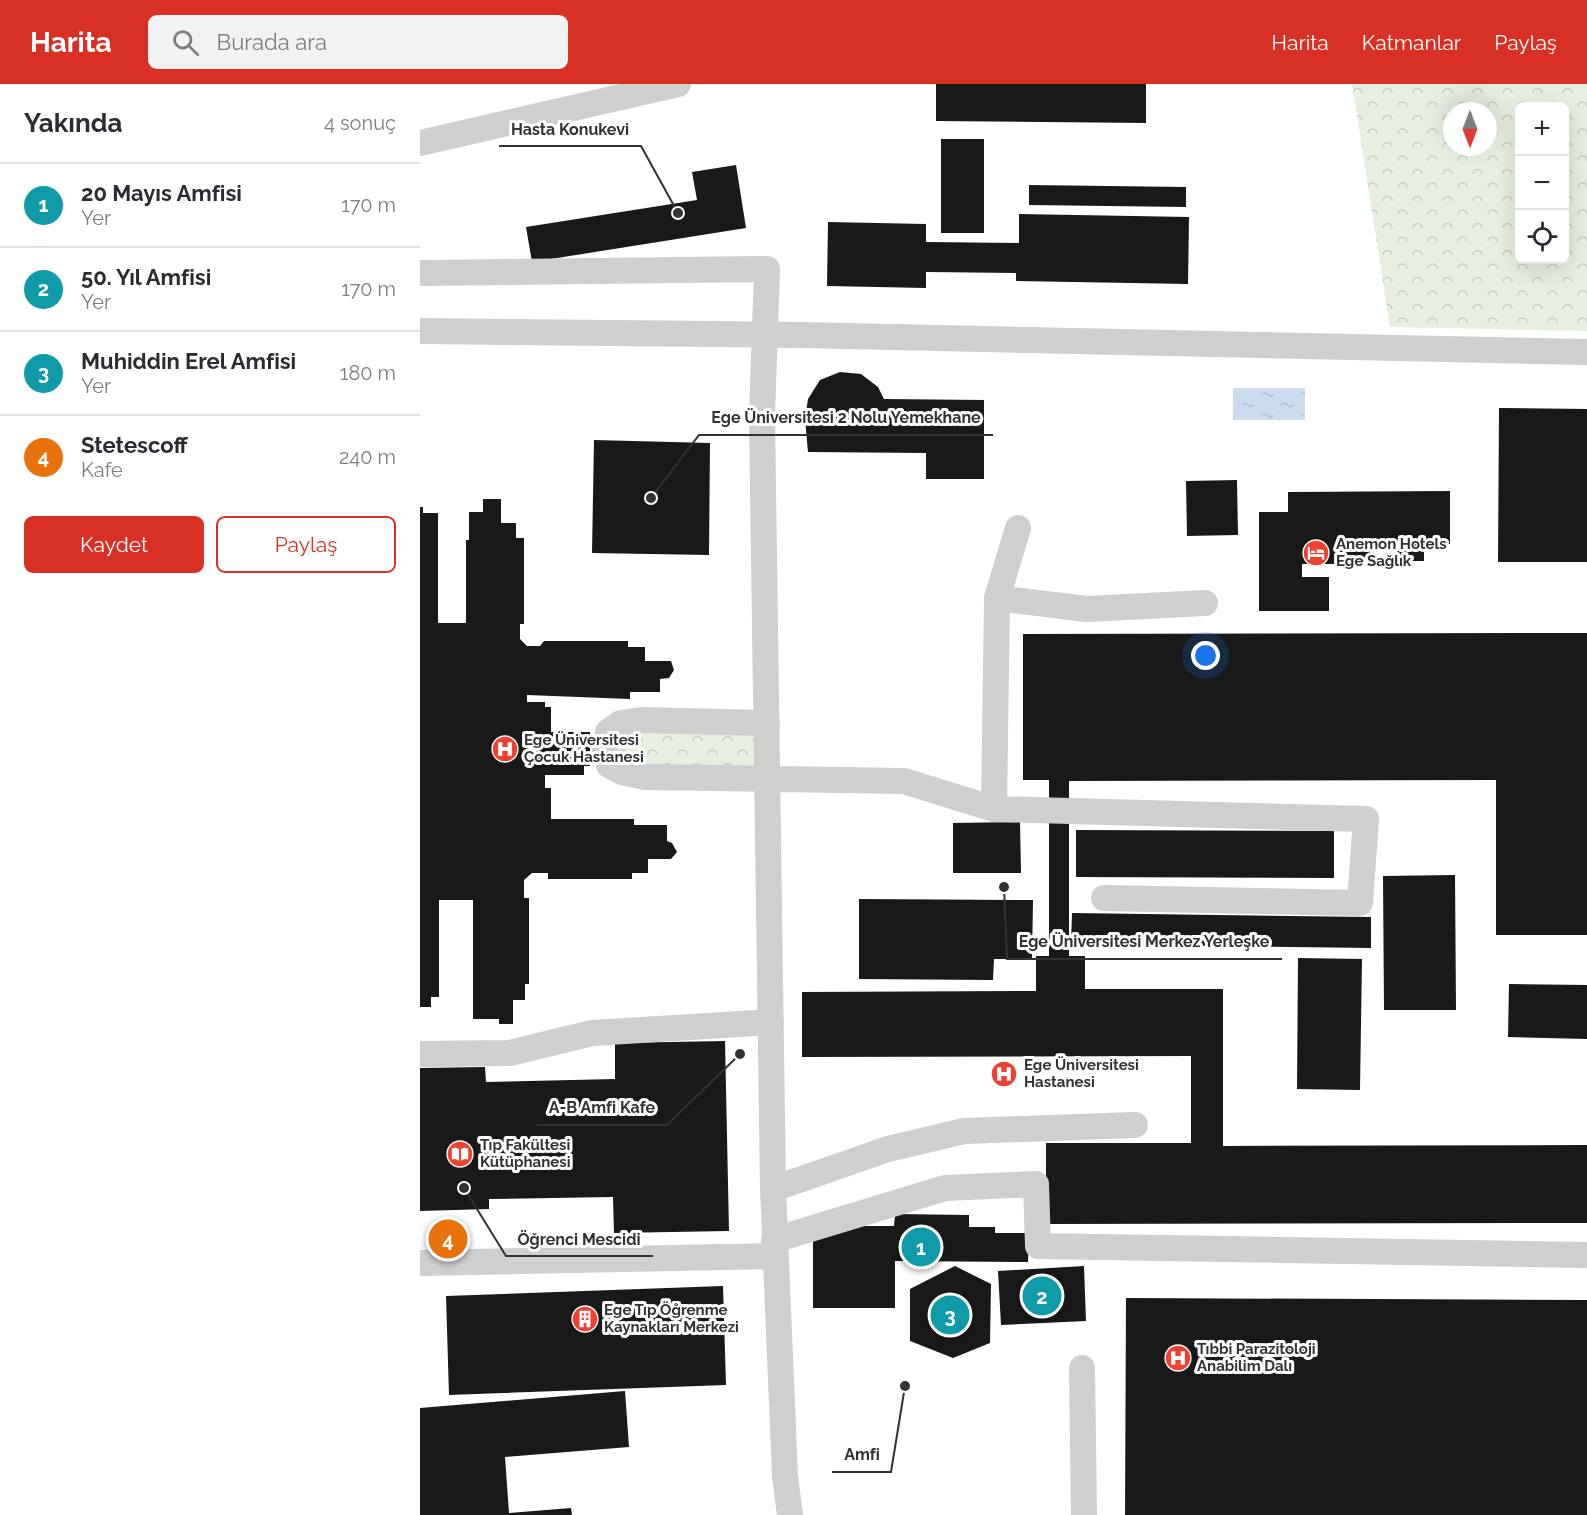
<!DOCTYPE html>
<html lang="tr">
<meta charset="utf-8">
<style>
:root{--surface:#fff;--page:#f2f2f3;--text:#2b2b33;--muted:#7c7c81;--line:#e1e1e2;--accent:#d93025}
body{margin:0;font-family:Raleway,sans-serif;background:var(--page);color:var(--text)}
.controls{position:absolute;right:18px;top:18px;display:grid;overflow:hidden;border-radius:9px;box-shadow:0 6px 24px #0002}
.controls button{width:54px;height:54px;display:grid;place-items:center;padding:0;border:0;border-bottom:2px solid var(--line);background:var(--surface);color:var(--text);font:30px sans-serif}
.compass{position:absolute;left:1023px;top:18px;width:54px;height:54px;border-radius:50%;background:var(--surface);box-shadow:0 6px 24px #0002;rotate:180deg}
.you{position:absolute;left:786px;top:572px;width:21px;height:21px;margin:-15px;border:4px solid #fff;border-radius:50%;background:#1a73e8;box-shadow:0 0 0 9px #1a73e833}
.badge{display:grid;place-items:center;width:39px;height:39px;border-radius:50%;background:var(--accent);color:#fff;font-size:20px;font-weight:700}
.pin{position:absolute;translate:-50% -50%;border:3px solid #fff;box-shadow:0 2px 6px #0006}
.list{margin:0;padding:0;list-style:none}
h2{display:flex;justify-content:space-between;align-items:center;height:78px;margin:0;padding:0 24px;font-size:26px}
h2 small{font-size:20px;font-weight:400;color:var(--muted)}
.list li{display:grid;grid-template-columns:39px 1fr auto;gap:18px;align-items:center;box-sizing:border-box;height:84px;padding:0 24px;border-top:2px solid var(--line)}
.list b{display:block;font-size:22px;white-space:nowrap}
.list p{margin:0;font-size:20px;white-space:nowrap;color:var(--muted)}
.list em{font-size:20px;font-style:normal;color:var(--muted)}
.actions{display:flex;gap:12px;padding:18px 24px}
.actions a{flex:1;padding:14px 0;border:2px solid var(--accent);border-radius:9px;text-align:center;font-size:21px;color:var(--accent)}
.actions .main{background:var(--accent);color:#fff}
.icon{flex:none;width:33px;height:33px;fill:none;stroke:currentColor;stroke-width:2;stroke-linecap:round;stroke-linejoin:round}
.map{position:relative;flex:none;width:1167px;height:1431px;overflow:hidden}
header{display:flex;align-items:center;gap:36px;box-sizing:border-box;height:84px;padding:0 30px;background:var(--accent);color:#fff}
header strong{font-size:28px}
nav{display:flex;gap:33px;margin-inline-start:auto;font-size:21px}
.search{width:420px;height:54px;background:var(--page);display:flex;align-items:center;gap:15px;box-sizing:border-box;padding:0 21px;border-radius:9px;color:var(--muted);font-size:22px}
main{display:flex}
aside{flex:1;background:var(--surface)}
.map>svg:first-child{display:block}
.park{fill:url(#park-crowns);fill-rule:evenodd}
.water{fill:url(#water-ripples)}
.building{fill:#191919}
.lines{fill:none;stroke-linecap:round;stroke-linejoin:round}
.minor{stroke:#cfcfcf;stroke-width:26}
.labels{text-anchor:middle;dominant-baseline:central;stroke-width:6;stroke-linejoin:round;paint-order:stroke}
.poi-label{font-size:15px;font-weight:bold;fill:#323232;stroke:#fff;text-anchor:start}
.leader{fill:none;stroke:#323232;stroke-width:2}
.callout-dot{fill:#323232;stroke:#fff;stroke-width:2}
.callout-label{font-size:16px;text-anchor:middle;font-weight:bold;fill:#323232;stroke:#fff;stroke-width:6;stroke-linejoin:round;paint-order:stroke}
</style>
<header>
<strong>Harita</strong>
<div class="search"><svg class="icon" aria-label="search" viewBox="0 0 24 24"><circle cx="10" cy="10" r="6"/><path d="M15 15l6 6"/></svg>Burada ara</div>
<nav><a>Harita</a><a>Katmanlar</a><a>Paylaş</a></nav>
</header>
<main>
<aside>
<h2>Yakında<small>4 sonuç</small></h2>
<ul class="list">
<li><span class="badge" style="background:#0f9aa8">1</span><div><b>20 Mayıs Amfisi</b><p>Yer</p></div><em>170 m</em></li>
<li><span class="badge" style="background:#0f9aa8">2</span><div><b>50. Yıl Amfisi</b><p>Yer</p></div><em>170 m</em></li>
<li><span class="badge" style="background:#0f9aa8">3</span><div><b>Muhiddin Erel Amfisi</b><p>Yer</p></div><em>180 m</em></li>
<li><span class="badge" style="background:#e8710a">4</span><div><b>Stetescoff</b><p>Kafe</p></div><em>240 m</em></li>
</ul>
<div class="actions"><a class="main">Kaydet</a><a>Paylaş</a></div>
</aside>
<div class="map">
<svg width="1167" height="1431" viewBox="0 0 1167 1431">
<defs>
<pattern id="park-crowns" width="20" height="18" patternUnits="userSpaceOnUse" patternTransform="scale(1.5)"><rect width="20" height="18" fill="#e6efe0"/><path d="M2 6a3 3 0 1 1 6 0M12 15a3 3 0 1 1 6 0" fill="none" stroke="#c6cdc1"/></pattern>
<pattern id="water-ripples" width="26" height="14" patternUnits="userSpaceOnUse" patternTransform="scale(1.5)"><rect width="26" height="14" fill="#ccdcef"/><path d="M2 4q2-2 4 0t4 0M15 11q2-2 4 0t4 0" fill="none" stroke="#b0bdcd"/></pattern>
</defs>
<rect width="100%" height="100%" fill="#fff"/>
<path class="park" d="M 932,0 L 1167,0 L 1167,247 L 970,243 ZM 1100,22 L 1144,22 L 1144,176 L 1100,176 ZM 1032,27 L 1068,27 L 1068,63 L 1032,63 Z
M 347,639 L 349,694 L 202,688 L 188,648 Z"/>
<path class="water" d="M 813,304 L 885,304 L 885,336 L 813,336 Z"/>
<path class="building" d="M 516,0 L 726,0 L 726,39 L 516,37 Z
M 521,55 L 564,55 L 564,149 L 521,149 Z
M 316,81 L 326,144 L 112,178 L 106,143 L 277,116 L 272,88 Z
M 609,101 L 766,103 L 766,123 L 609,121 Z
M 599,130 L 769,133 L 768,200 L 596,197 L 596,189 L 506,188 L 506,204 L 407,202 L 408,138 L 506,140 L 506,158 L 599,159 Z
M 420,288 L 441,290 L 458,303 L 464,315 L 564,316 L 564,395 L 506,395 L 506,369 L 388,368 L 385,335 L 388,315 L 400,296 Z
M 1079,324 L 1167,325 L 1167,478 L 1078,478 Z
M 174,356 L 290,359 L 289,471 L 172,469 Z
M 817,396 L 818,451 L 767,452 L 766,397 Z
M 1030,407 L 1030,460 L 1004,460 L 1004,477 L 977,477 L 977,460 L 953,460 L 954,480 L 882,480 L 882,493 L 909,493 L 909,527 L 839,527 L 839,428 L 868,428 L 868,408 Z
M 63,415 L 81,415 L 81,439 L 96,439 L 96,454 L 104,454 L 104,540 L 100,540 L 100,555 L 107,562 L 120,562 L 124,557 L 208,557 L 208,563 L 225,563 L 225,577 L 251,577 L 254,586 L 249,594 L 240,595 L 240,608 L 210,608 L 210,615 L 107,611 L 107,618 L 125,618 L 125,623 L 131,623 L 131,648 L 170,648 L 170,682 L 164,682 L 164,691 L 125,691 L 125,704 L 131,704 L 131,735 L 214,735 L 214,741 L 247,741 L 247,757 L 252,759 L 257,768 L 251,775 L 228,775 L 228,789 L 212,789 L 212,795 L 128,795 L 128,789 L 112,789 L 104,796 L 104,814 L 109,814 L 109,900 L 105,900 L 105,916 L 93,916 L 93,940 L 79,940 L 79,935 L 53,935 L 53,816 L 19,816 L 19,913 L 11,913 L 11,923 L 0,923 L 0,423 L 3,423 L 3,429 L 18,429 L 18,539 L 46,539 L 46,456 L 49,456 L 49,428 L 63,428 Z
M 1167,549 L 1167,851 L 1076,851 L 1076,696 L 649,697 L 649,872 L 665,872 L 665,905 L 803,905 L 803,1062 L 1167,1061 L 1167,1139 L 626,1140 L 626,1059 L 771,1059 L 771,972 L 382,973 L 382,908 L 616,907 L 616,872 L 629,872 L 629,696 L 603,696 L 603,550 Z
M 600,738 L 601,789 L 533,789 L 533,739 Z
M 656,746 L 914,747 L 914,794 L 656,793 Z
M 1035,791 L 1036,926 L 964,926 L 963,792 Z
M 439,815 L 613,816 L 612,875 L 574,875 L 573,896 L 439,895 Z
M 652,829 L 951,833 L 951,864 L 651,860 Z
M 878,874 L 942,875 L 940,1006 L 877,1005 Z
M 1089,900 L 1167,901 L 1167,955 L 1088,953 Z
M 305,957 L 309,1147 L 194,1149 L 193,1113 L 69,1115 L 69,1125 L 0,1127 L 0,984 L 65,983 L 66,998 L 195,995 L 195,959 Z
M 475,1130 L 549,1131 L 549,1143 L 575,1143 L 575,1149 L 609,1149 L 608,1178 L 475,1177 L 475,1224 L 393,1224 L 393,1148 L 420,1142 L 474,1142 Z
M 535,1182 L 571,1200 L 570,1259 L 533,1274 L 490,1257 L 490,1205 Z
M 664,1182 L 666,1237 L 581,1241 L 578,1187 Z
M 303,1202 L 306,1301 L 29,1311 L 26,1212 Z
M 706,1214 L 1167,1216 L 1167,1431 L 705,1431 Z
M 205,1307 L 209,1363 L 85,1373 L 89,1429 L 151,1424 L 152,1431 L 0,1431 L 0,1324 Z"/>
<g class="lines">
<path class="minor" d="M 0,59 L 258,0
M 0,189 L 347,185 L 342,332 L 353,1105 L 365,1392 L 370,1431
M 0,247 L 380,251 L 1167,268
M 577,514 L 667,525 L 785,519
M 347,639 L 221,636 L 201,639 L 188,648 L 185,665 L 189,681 L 202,688 L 225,693 L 484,697 L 574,725 L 946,735 L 940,819 L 684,814
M 574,725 L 577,514 L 598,444
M 0,970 L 90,969 L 172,949 L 351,938
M 353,1105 L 468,1065 L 544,1047 L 715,1041
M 354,1156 L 525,1104 L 616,1100 L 618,1162 L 1167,1171
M 0,1179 L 355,1172
M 662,1284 L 664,1431"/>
</g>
<defs>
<symbol id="hotel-disc" viewBox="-11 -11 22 22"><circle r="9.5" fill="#ee412f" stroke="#fff"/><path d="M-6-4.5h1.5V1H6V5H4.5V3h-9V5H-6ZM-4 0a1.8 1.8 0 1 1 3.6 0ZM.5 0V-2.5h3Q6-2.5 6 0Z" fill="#fff"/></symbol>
<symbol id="hospital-disc" viewBox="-11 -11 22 22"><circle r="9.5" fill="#ee412f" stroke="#fff"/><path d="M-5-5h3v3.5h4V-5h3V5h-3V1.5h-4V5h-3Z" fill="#fff"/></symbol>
<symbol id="library-disc" viewBox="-11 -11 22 22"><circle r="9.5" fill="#ee412f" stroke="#fff"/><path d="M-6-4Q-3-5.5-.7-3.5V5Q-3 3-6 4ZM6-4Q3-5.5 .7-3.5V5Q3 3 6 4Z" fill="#fff"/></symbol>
<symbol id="building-disc" viewBox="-11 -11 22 22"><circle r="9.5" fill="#ee412f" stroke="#fff"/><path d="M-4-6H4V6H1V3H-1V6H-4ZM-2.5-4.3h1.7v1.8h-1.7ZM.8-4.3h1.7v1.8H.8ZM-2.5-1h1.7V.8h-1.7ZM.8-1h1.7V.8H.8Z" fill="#fff"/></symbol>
</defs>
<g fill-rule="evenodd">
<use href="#hotel-disc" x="881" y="454" width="30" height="30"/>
<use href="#hospital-disc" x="70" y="650" width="30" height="30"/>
<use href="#hospital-disc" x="569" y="975" width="30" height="30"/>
<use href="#library-disc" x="25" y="1055" width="30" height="30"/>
<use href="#building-disc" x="150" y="1220" width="30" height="30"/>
<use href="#hospital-disc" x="743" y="1259" width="30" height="30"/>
</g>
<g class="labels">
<g class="poi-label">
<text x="916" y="460">Anemon Hotels<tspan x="916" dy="17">Ege Sağlık</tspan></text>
<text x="104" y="656">Ege Üniversitesi<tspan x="104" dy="17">Çocuk Hastanesi</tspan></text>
<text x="604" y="981">Ege Üniversitesi<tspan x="604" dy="17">Hastanesi</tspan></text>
<text x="60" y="1061">Tıp Fakültesi<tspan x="60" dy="17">Kütüphanesi</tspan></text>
<text x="184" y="1226">Ege Tıp Öğrenme<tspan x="184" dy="17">Kaynakları Merkezi</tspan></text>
<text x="777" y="1265">Tıbbi Parazitoloji<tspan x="777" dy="17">Anabilim Dalı</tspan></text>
</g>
</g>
<path class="leader" d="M258 129L221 62H79M231 414L279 351H573M584 803L587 875H862M320 970L247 1041H117M44 1104L86 1172H233M485 1302L471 1388H412"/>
<g class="callout-dot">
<circle cx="258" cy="129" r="6"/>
<circle cx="231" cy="414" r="6"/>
<circle cx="584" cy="803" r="6"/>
<circle cx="320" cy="970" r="6"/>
<circle cx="44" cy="1104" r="6"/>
<circle cx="485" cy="1302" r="6"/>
</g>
<g class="callout-label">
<text x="150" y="51">Hasta Konukevi</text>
<text x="426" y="339">Ege Üniversitesi 2 Nolu Yemekhane</text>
<text x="724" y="863">Ege Üniversitesi Merkez Yerleşke</text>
<text x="182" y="1029">A-B Amfi Kafe</text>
<text x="159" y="1161">Öğrenci Mescidi</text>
<text x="442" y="1376">Amfi</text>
</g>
</svg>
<div class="controls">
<button>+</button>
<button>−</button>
<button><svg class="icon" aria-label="locate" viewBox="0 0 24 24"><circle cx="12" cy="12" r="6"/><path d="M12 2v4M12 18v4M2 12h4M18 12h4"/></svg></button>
</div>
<svg class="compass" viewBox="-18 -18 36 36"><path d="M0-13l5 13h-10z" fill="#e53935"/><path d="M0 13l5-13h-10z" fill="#7c7c81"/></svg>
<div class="you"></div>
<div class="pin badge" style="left:501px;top:1163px;background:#0f9aa8">1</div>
<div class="pin badge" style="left:622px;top:1212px;background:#0f9aa8">2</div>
<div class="pin badge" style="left:530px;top:1231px;background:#0f9aa8">3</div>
<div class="pin badge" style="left:28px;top:1155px;background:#e8710a">4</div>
</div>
</main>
